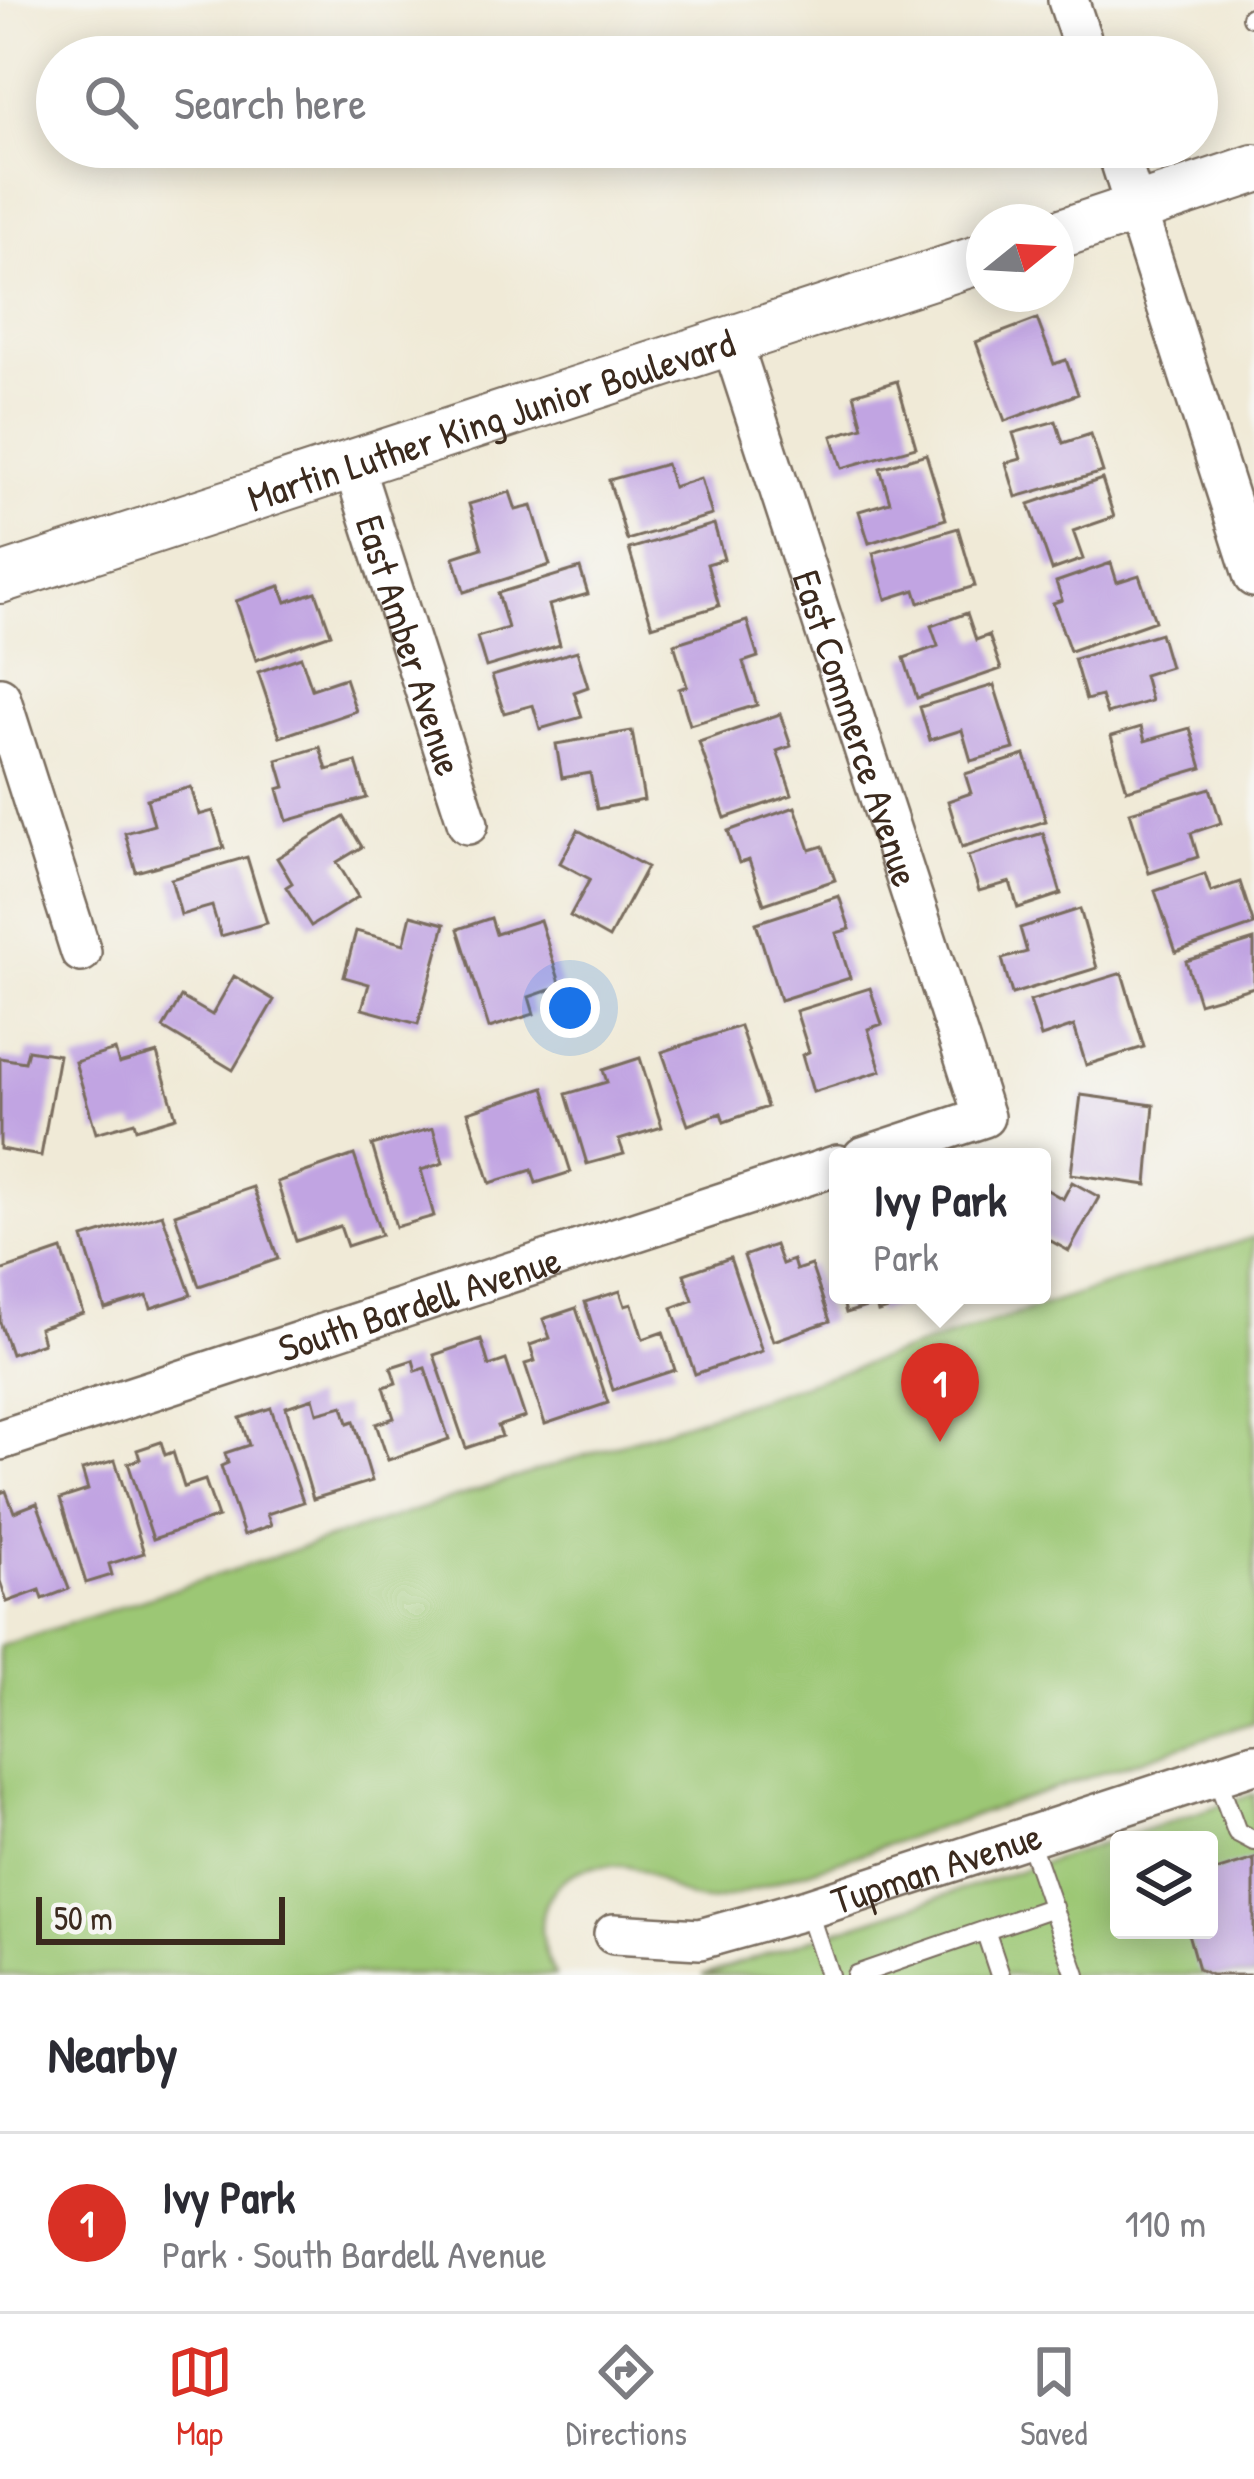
<!DOCTYPE html>
<meta charset="utf-8">
<style>
:root{--surface:#fff;--page:#f2f2f3;--text:#2b2b33;--muted:#7c7c81;--line:#e1e1e2;--accent:#d93025}
body{margin:0;font-family:"Patrick Hand",sans-serif;background:var(--page);color:var(--text)}
.controls{position:absolute;right:36px;bottom:36px;display:grid;overflow:hidden;border-radius:12px;box-shadow:0 6px 30px #0003}
.controls button{width:108px;height:108px;display:grid;place-items:center;padding:0;border:0;border-bottom:3px solid var(--line);background:var(--surface);color:var(--text);font:60px sans-serif}
.compass{position:absolute;left:966px;top:204px;width:108px;height:108px;border-radius:50%;background:var(--surface);box-shadow:0 6px 30px #0003;rotate:72deg}
.scale{position:absolute;left:36px;bottom:30px;width:249px;box-sizing:border-box;padding-left:12px;border:6px solid #3b2a1e;border-top:0;font-size:33px;line-height:42px;white-space:nowrap;color:#3b2a1e;-webkit-text-stroke:9px #f6f6f2;paint-order:stroke}
.you{position:absolute;left:570px;top:1008px;width:42px;height:42px;margin:-30px;border:9px solid #fff;border-radius:50%;background:#1a73e8;box-shadow:0 0 0 18px #1a73e833}
.badge{display:grid;place-items:center;width:78px;height:78px;border-radius:50%;background:var(--accent);color:#fff;font-size:39px;font-weight:700}
.pin{position:absolute;translate:-50% -99px;filter:drop-shadow(0 3px 6px #0008)}
.pin::after{content:'';position:absolute;top:63px;width:42px;height:36px;background:inherit;clip-path:polygon(0 0,100% 0,50% 100%)}
.popup{position:absolute;left:829px;top:1148px;width:222px;height:156px;box-sizing:border-box;display:grid;place-content:center;border-radius:12px;background:var(--surface);filter:drop-shadow(0 3px 9px #0005);font-size:39px;white-space:nowrap;color:var(--muted)}
.popup b{font-size:45px;color:var(--text)}
.popup::after{content:'';position:absolute;left:50%;top:100%;margin-left:-24px;border:24px solid transparent;border-top-color:var(--surface)}
.list{margin:0;padding:0;list-style:none}
h2{display:flex;justify-content:space-between;align-items:center;height:156px;margin:0;padding:0 48px;font-size:51px}
h2 small{font-size:39px;font-weight:400;color:var(--muted)}
.list li{display:grid;grid-template-columns:78px 1fr auto;gap:36px;align-items:center;box-sizing:border-box;height:180px;padding:0 48px;border-top:3px solid var(--line)}
.list b{display:block;font-size:45px;white-space:nowrap}
.list p{margin:0;font-size:39px;white-space:nowrap;color:var(--muted)}
.list em{font-size:39px;font-style:normal;color:var(--muted)}
.icon{flex:none;width:66px;height:66px;fill:none;stroke:currentColor;stroke-width:2;stroke-linecap:round;stroke-linejoin:round}
.map{position:relative;flex:none;width:1254px;height:1975px;overflow:hidden}
.search{position:absolute;background:var(--surface);box-shadow:0 6px 30px #0003;left:36px;right:36px;top:36px;height:132px;display:flex;align-items:center;gap:30px;box-sizing:border-box;padding:0 42px;border-radius:66px;color:var(--muted);font-size:45px}
.sheet{height:336px;background:var(--surface)}
nav{display:flex;justify-content:space-around;align-items:center;box-sizing:border-box;height:168px;border-top:3px solid var(--line);background:var(--surface);font-size:33px;color:var(--muted)}
nav a{display:grid;justify-items:center;gap:6px}
nav .on{color:var(--accent)}
.map>svg:first-child{display:block}
.green{fill:#9cc774;stroke:#6c7849;stroke-width:3;fill-rule:evenodd}
.building{fill:#c1a4e2}
.lines{fill:none;stroke-linecap:round;stroke-linejoin:round}
.service-casing{stroke:#7a6d5f;stroke-width:22}
.minor-casing{stroke:#7a6d5f;stroke-width:44}
.tertiary-casing{stroke:#7a6d5f;stroke-width:52}
.service{stroke:#fff;stroke-width:18}
.minor{stroke:#fff;stroke-width:39}
.tertiary{stroke:#fff;stroke-width:48}
.labels{text-anchor:middle;dominant-baseline:central;stroke-width:10;stroke-linejoin:round;paint-order:stroke}
.street-label{font-size:39px;fill:#3b2a1e;stroke:#f6f6f2}
</style>
<div class="map">
<svg width="1254" height="1975" viewBox="0 0 1254 1975">
<rect width="100%" height="100%" fill="#f6f6f2"/>
<filter id="ink" filterUnits="userSpaceOnUse"><feTurbulence type="fractalNoise" baseFrequency=".00833" numOctaves="2"/><feDisplacementMap in="SourceGraphic" scale="24" xChannelSelector="R" yChannelSelector="G"/><feConvolveMatrix kernelMatrix="1 2 1 2 8 2 1 2 1" color-interpolation-filters="sRGB"/></filter>
<filter id="wash" filterUnits="userSpaceOnUse"><feTurbulence type="fractalNoise" baseFrequency=".004" numOctaves="4" result="noise"/><feDisplacementMap in="SourceGraphic" scale="48" xChannelSelector="R" yChannelSelector="G"/><feGaussianBlur stdDeviation="2.7" result="paint"/><feColorMatrix in="noise" values="0 0 0 0 0 0 0 0 0 0 0 0 0 0 0 0 0 1.4 0 .05"/><feComposite in="paint" operator="in"/></filter>
<g filter="url(#wash)">
<rect width="100%" height="100%" fill="#f0ead7"/>
<path class="green" d="M 1254,1237 L 1254,1722 L 734,1896 C 726,1897 715,1901 707,1901 C 675,1901 654,1869 623,1866 C 552,1859 521,1915 555,1975 L 0,1975 L 0,1646 Z
M 1254,1794 L 1254,1975 L 702,1975 ZM 1119,1840 L 1209,1840 L 1209,1930 L 1119,1930 Z"/>
<g id="blocks">
<path class="building" d="M 1037,319 L 1054,364 L 1066,360 L 1078,394 L 1005,421 L 976,342 Z
M 897,381 L 916,447 L 842,468 L 832,436 L 863,427 L 854,394 Z
M 1056,421 L 1063,443 L 1091,434 L 1103,472 L 1016,497 L 1006,463 L 1021,459 L 1013,433 Z
M 926,454 L 946,519 L 869,543 L 859,511 L 890,502 L 880,468 Z
M 666,464 L 673,487 L 701,478 L 712,515 L 627,540 L 609,480 Z
M 1102,479 L 1114,517 L 1073,531 L 1083,559 L 1052,570 L 1029,504 Z
M 510,492 L 516,510 L 532,506 L 550,565 L 464,592 L 454,557 L 482,548 L 469,504 Z
M 714,524 L 724,559 L 707,564 L 719,606 L 652,626 L 629,549 Z
M 958,528 L 975,586 L 919,603 L 915,590 L 886,599 L 873,553 Z
M 1111,563 L 1117,582 L 1139,575 L 1155,621 L 1070,651 L 1053,603 L 1062,600 L 1056,582 Z
M 580,568 L 588,594 L 549,605 L 560,645 L 486,667 L 477,637 L 508,628 L 498,593 Z
M 280,586 L 286,602 L 316,592 L 331,634 L 256,660 L 236,601 Z
M 967,613 L 976,640 L 989,635 L 1001,669 L 917,698 L 904,658 L 938,646 L 931,626 Z
M 747,621 L 758,657 L 743,662 L 757,705 L 690,725 L 679,689 L 687,686 L 674,644 Z
M 1160,633 L 1170,667 L 1144,675 L 1151,701 L 1107,714 L 1101,696 L 1086,700 L 1074,659 Z
M 577,651 L 588,687 L 574,692 L 582,717 L 540,729 L 533,705 L 504,713 L 492,676 Z
M 301,657 L 312,689 L 345,678 L 356,711 L 280,737 L 258,672 Z
M 994,685 L 1014,749 L 971,761 L 962,730 L 930,740 L 920,707 Z
M 780,714 L 791,746 L 777,751 L 792,795 L 725,818 L 699,742 Z
M 1141,727 L 1145,741 L 1190,728 L 1202,768 L 1127,790 L 1111,736 Z
M 632,731 L 644,800 L 597,809 L 590,773 L 562,778 L 556,744 Z
M 320,747 L 327,770 L 356,762 L 367,798 L 287,821 L 278,789 L 285,787 L 277,760 Z
M 1025,755 L 1046,821 L 962,847 L 948,801 L 971,793 L 965,774 Z
M 191,787 L 199,815 L 213,811 L 224,848 L 136,872 L 125,833 L 154,825 L 147,799 Z
M 1210,788 L 1221,823 L 1191,833 L 1198,857 L 1149,873 L 1130,812 Z
M 795,807 L 810,850 L 823,846 L 835,880 L 764,904 L 749,860 L 739,863 L 728,831 Z
M 344,817 L 362,847 L 337,862 L 358,897 L 311,926 L 286,887 L 292,883 L 277,858 Z
M 578,830 L 647,867 L 609,938 L 570,916 L 590,879 L 560,863 Z
M 1043,833 L 1061,894 L 1018,908 L 1010,882 L 979,891 L 968,856 Z
M 247,857 L 267,923 L 221,936 L 212,906 L 181,915 L 171,879 Z
M 1205,874 L 1211,892 L 1240,882 L 1254,925 L 1176,952 L 1155,891 Z
M 839,896 L 850,929 L 836,933 L 850,978 L 780,1000 L 756,923 Z
M 1080,909 L 1097,968 L 1012,994 L 1002,959 L 1027,952 L 1020,928 Z
M 411,915 L 445,924 L 418,1024 L 362,1009 L 369,984 L 344,977 L 356,931 L 404,944 Z
M 491,918 L 496,934 L 540,920 L 561,986 L 529,997 L 534,1014 L 489,1028 L 458,929 Z
M 1254,940 L 1254,987 L 1199,1003 L 1186,961 Z
M 1122,973 L 1144,1047 L 1086,1065 L 1074,1026 L 1041,1037 L 1030,1001 Z
M 234,976 L 274,1000 L 233,1070 L 163,1028 L 181,997 L 212,1015 Z
M 870,988 L 882,1024 L 868,1029 L 881,1071 L 813,1092 L 802,1055 L 809,1052 L 796,1011 Z
M 740,1026 L 767,1107 L 724,1122 L 721,1113 L 688,1125 L 662,1052 Z
M 28,1050 L 59,1055 L 41,1156 L 0,1149 L 0,1058 L 25,1062 Z
M 115,1050 L 119,1064 L 157,1053 L 176,1117 L 136,1129 L 134,1122 L 96,1133 L 75,1062 Z
M 640,1058 L 662,1127 L 619,1140 L 624,1154 L 587,1164 L 566,1094 L 607,1082 L 603,1070 Z
M 544,1088 L 571,1172 L 536,1183 L 532,1170 L 490,1183 L 468,1112 Z
M 1081,1095 L 1154,1105 L 1147,1185 L 1071,1174 Z
M 433,1128 L 443,1163 L 421,1170 L 434,1216 L 396,1227 L 372,1145 Z
M 354,1155 L 381,1235 L 347,1246 L 340,1226 L 296,1241 L 277,1182 Z
M 1072,1182 L 1099,1197 L 1069,1251 L 1042,1236 L 1042,1187 L 1063,1199 Z
M 253,1187 L 278,1259 L 199,1286 L 175,1214 Z
M 162,1214 L 191,1295 L 151,1308 L 147,1296 L 105,1309 L 83,1238 Z
M 775,1245 L 782,1264 L 793,1260 L 796,1270 L 811,1265 L 830,1321 L 773,1341 L 744,1256 Z
M 62,1250 L 83,1313 L 39,1328 L 43,1343 L 11,1354 L 0,1322 L 0,1271 Z
M 730,1258 L 762,1351 L 695,1374 L 672,1308 L 693,1300 L 684,1274 Z
M 620,1291 L 625,1306 L 632,1304 L 643,1339 L 663,1332 L 675,1370 L 613,1390 L 585,1302 Z
M 841,1295 L 912,1295 L 914,1301 L 878,1312 L 876,1304 L 846,1313 Z
M 576,1308 L 608,1403 L 545,1424 L 525,1364 L 535,1361 L 530,1345 L 550,1338 L 543,1319 Z
M 481,1339 L 489,1366 L 506,1360 L 525,1417 L 498,1426 L 502,1436 L 466,1448 L 434,1355 Z
M 413,1360 L 416,1371 L 425,1368 L 449,1439 L 388,1460 L 376,1424 L 394,1418 L 384,1387 L 396,1383 L 391,1367 Z
M 313,1398 L 317,1413 L 343,1406 L 348,1423 L 354,1421 L 372,1481 L 313,1499 L 286,1407 Z
M 271,1408 L 303,1502 L 267,1514 L 271,1525 L 244,1535 L 221,1466 L 228,1463 L 225,1453 L 249,1445 L 240,1418 Z
M 161,1442 L 165,1455 L 173,1452 L 184,1487 L 205,1480 L 218,1517 L 153,1539 L 128,1463 L 140,1459 L 137,1450 Z
M 115,1460 L 144,1553 L 109,1564 L 112,1575 L 86,1583 L 60,1499 L 88,1490 L 82,1470 Z
M 6,1491 L 14,1512 L 37,1503 L 69,1589 L 43,1599 L 40,1590 L 7,1602 L 0,1581 L 0,1493 Z
M 1254,1859 L 1254,1975 L 1211,1975 L 1198,1969 L 1187,1930 L 1209,1930 L 1209,1873 Z"/>
</g>
</g>
<g filter="url(#ink)">
<use href="#blocks" fill-opacity="0" stroke="#7a6d5f" stroke-width="3"/>
<g class="lines">
<defs>
<path id="service" d="M 1251,17 L 1254,16
M 1216,1775 L 1237,1832 L 1254,1841
M 1028,1837 L 1076,1975
M 807,1909 L 829,1975
M 986,1933 L 1000,1975
M 856,1975 L 1053,1907"/>
<g id="minor">
<path d="M 1068,0 L 1087,57"/>
<path d="M 1116,147 L 1254,577"/>
<path id="s1" d="M 731,340 L 984,1117 L 863,1157"/>
<path id="s2" d="M 353,465 L 468,824"/>
<path d="M 0,697 L 81,952"/>
<path id="s3" d="M 0,1440 L 838,1165"/>
<path id="s4" d="M 614,1934 L 700,1939 L 807,1909 L 1254,1763"/>
</g>
<g id="tertiary">
<path d="M 1056,235 L 1254,169"/>
<path id="s5" d="M 0,579 L 984,258"/>
</g>
</defs>
<use href="#service" class="service-casing"/>
<use href="#minor" class="minor-casing"/>
<use href="#tertiary" class="tertiary-casing"/>
<use href="#service" class="service"/>
<use href="#minor" class="minor"/>
<use href="#tertiary" class="tertiary"/>
</g>
</g>
<g class="labels">
<g class="street-label">
<text stroke="none"><textPath href="#s5" startOffset="516">Martin Luther King Junior Boulevard</textPath></text>
<text stroke="none"><textPath href="#s2" startOffset="189">East Amber Avenue</textPath></text>
<text stroke="none"><textPath href="#s1" startOffset="408">East Commerce Avenue</textPath></text>
<text stroke="none"><textPath href="#s3" startOffset="441">South Bardell Avenue</textPath></text>
<text stroke="none"><textPath href="#s4" startOffset="333">Tupman Avenue</textPath></text>
</g>
</g>
</svg>
<div class="controls">
<button><svg class="icon" aria-label="layers" viewBox="0 0 24 24"><path d="M12 4l9 5-9 5-9-5zM3 14l9 5 9-5"/></svg></button>
</div>
<svg class="compass" viewBox="-18 -18 36 36"><path d="M0-13l5 13h-10z" fill="#e53935"/><path d="M0 13l5-13h-10z" fill="#7c7c81"/></svg>
<div class="scale">50 m</div>
<div class="you"></div>
<div class="pin badge" style="left:940px;top:1442px">1</div>
<div class="popup"><b>Ivy Park</b>Park</div>
<div class="search"><svg class="icon" aria-label="search" viewBox="0 0 24 24"><circle cx="10" cy="10" r="6"/><path d="M15 15l6 6"/></svg>Search here</div>
</div>
<section class="sheet">
<h2>Nearby<small></small></h2>
<ul class="list">
<li><span class="badge">1</span><div><b>Ivy Park</b><p>Park · South Bardell Avenue</p></div><em>110 m</em></li>
</ul>
</section>
<nav>
<a class="on"><svg class="icon" aria-label="map" viewBox="0 0 24 24"><path d="M3 6l6-2 6 2 6-2v14l-6 2-6-2-6 2zM9 4v14M15 6v14"/></svg>Map</a>
<a><svg class="icon" aria-label="directions" viewBox="0 0 24 24"><path d="M12 3l9 9-9 9-9-9zM9 14v-3h6M13 9l2 2-2 2"/></svg>Directions</a>
<a><svg class="icon" aria-label="saved" viewBox="0 0 24 24"><path d="M7 4h10v16l-5-4-5 4z"/></svg>Saved</a>
</nav>
